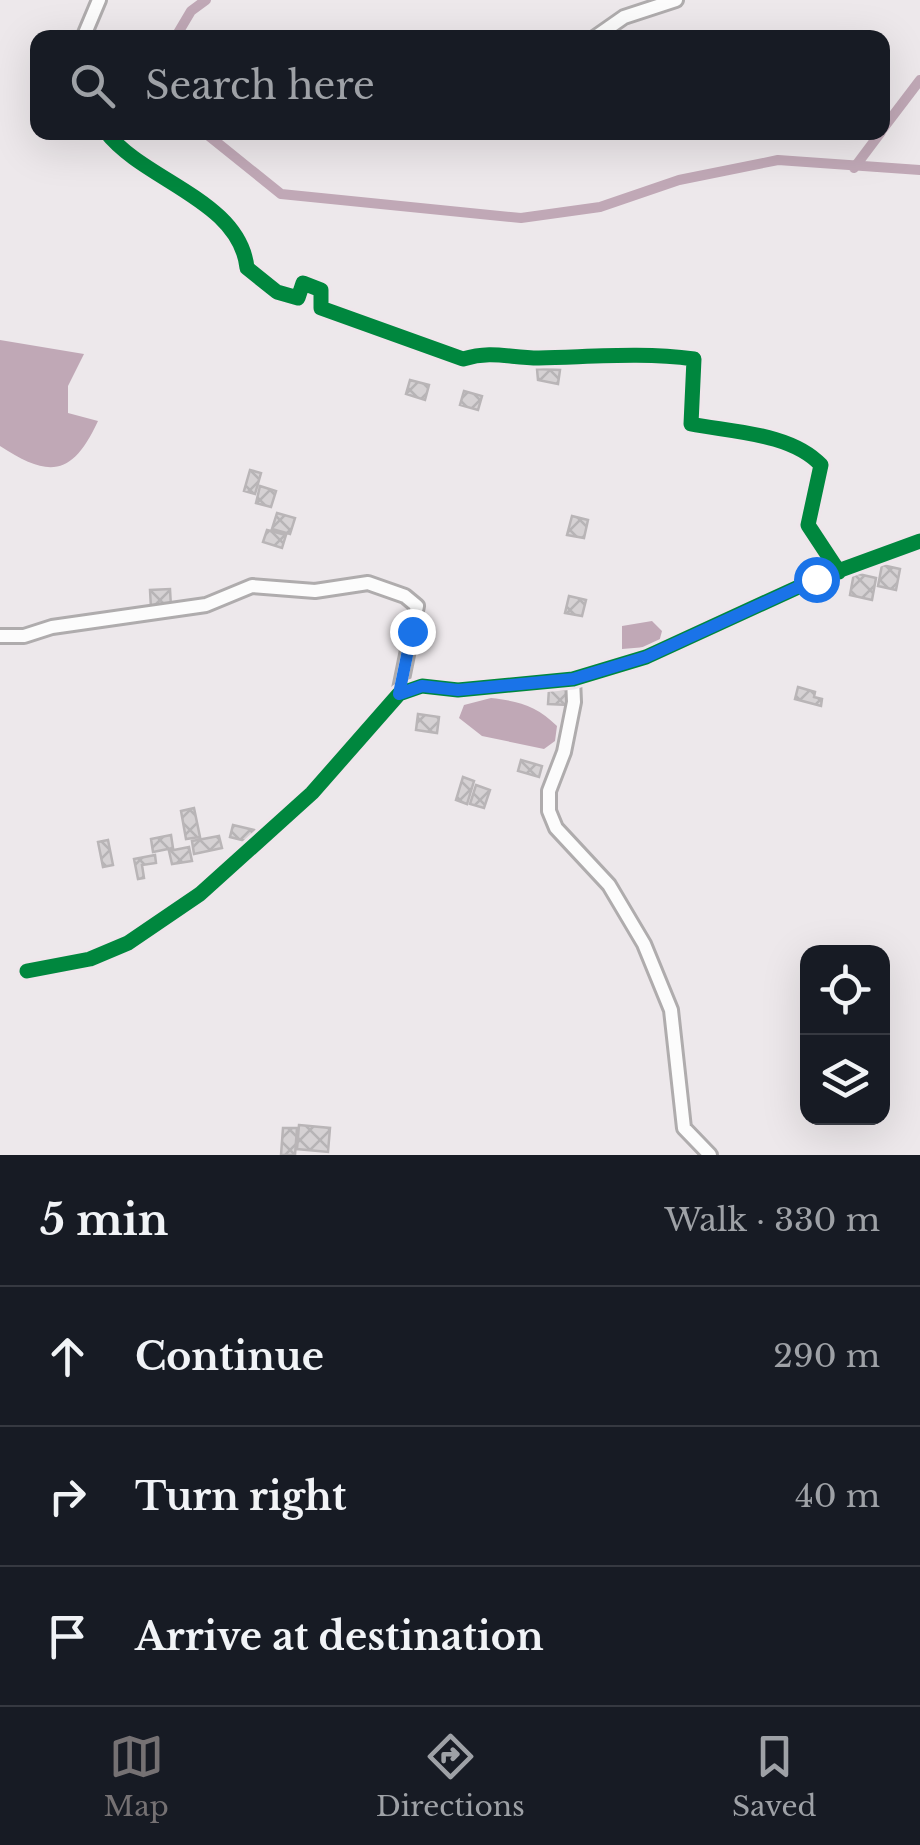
<!DOCTYPE html>
<meta charset="utf-8">
<style>
:root{--surface:#171b24;--page:#20242c;--text:#f1f3f6;--muted:#9ea1a6;--line:#363941;--accent:#757173}
body{margin:0;font-family:"Libre Baskerville",serif;background:var(--page);color:var(--text)}
.controls{position:absolute;right:30px;bottom:30px;display:grid;overflow:hidden;border-radius:20px;box-shadow:0 10px 40px #0002}
.controls button{width:90px;height:90px;display:grid;place-items:center;padding:0;border:0;border-bottom:2px solid var(--line);background:var(--surface);color:var(--text);font:50px sans-serif}
.stop{position:absolute;width:30px;height:30px;margin:-22px;border:8px solid #1a73e8;border-radius:50%;background:#fff}
.stop.end{background:#1a73e8;border-color:#fff;box-shadow:0 2px 10px #0008}
.list{margin:0;padding:0;list-style:none}
h2{display:flex;justify-content:space-between;align-items:center;height:130px;margin:0;padding:0 40px;font-size:42px}
h2 small{font-size:32px;font-weight:400;color:var(--muted)}
.list li{display:grid;grid-template-columns:65px 1fr auto;gap:30px;align-items:center;box-sizing:border-box;height:140px;padding:0 40px;border-top:2px solid var(--line)}
.list b{display:block;font-size:38px;white-space:nowrap}
.list em{font-size:32px;font-style:normal;color:var(--muted)}
.icon{flex:none;width:55px;height:55px;fill:none;stroke:currentColor;stroke-width:2;stroke-linecap:round;stroke-linejoin:round}
.map{position:relative;flex:none;width:920px;height:1155px;overflow:hidden}
.search{position:absolute;background:var(--surface);box-shadow:0 10px 40px #0002;left:30px;right:30px;top:30px;height:110px;display:flex;align-items:center;gap:25px;box-sizing:border-box;padding:0 35px;border-radius:20px;color:var(--muted);font-size:38px}
.sheet{height:550px;background:var(--surface)}
nav{display:flex;justify-content:space-around;align-items:center;box-sizing:border-box;height:140px;border-top:2px solid var(--line);background:var(--surface);font-size:28px;color:var(--muted)}
nav a{display:grid;justify-items:center;gap:5px}
nav .on{color:var(--accent)}
.map>svg:first-child{display:block}
.water{fill:#c0a8b6}
.lines{fill:none;stroke-linecap:round;stroke-linejoin:round}
.canal{stroke:#c0a8b6;stroke-width:10}
.building{fill:url(#building-cross-hatch);stroke:#b9b5b7;stroke-width:2.5}
.minor-casing{stroke:#afacad;stroke-width:18}
.minor{stroke:#fcfcfc;stroke-width:12}
.cycleway-casing{stroke:#efe6eb;stroke-width:21}
.cycleway{stroke:#00873e;stroke-width:15}
.route{stroke:#1a73e8;stroke-width:12}
</style>
<div class="map">
<svg width="920" height="1155" viewBox="0 0 920 1155">
<defs>
<pattern id="building-cross-hatch" width="8" height="8" patternUnits="userSpaceOnUse" patternTransform="scale(2.5)"><rect width="8" height="8" fill="#d5d1d3"/><path d="M0 0l8 8M0 8l8-8" fill="none" stroke="#b7b4b6"/></pattern>
</defs>
<rect width="100%" height="100%" fill="#ede8eb"/>
<path class="water" d="M 0,340 L 84,354 L 68,386 L 68,413 L 98,421 C 72,477 49,478 0,446 Z
M 652,621 L 662,631 L 658,646 L 622,649 L 622,626 Z
M 491,698 C 519,701 537,706 557,726 L 555,741 L 544,749 L 482,736 L 459,718 L 464,705 Z"/>
<g class="lines">
<path class="canal" d="M 175,38 L 191,11 L 206,0
M 882,130 L 920,80
M 204,132 L 281,194 L 521,218 L 600,207 L 679,180 L 778,160 L 920,170
M 854,168 L 881,132"/>
</g>
<path class="building" d="M 537,369 L 560,370 L 558,384 L 538,380 Z
M 410,380 L 429,385 L 425,400 L 406,394 Z
M 464,391 L 482,396 L 478,410 L 460,405 Z
M 250,470 L 261,473 L 255,494 L 244,491 Z
M 260,486 L 276,491 L 271,507 L 256,503 Z
M 277,513 L 295,518 L 290,534 L 272,529 Z
M 572,516 L 588,520 L 584,538 L 567,535 Z
M 267,530 L 286,535 L 282,548 L 263,542 Z
M 882,565 L 900,569 L 896,590 L 878,586 Z
M 854,573 L 876,578 L 872,600 L 850,595 Z
M 170,589 L 171,607 L 151,608 L 150,590 Z
M 569,596 L 586,600 L 582,616 L 565,613 Z
M 798,687 L 815,692 L 814,697 L 822,699 L 821,706 L 795,699 Z
M 549,689 L 569,690 L 568,705 L 548,704 Z
M 418,714 L 439,717 L 437,733 L 416,730 Z
M 521,760 L 542,766 L 539,777 L 518,771 Z
M 463,777 L 474,781 L 467,804 L 456,800 Z
M 476,785 L 490,790 L 484,808 L 470,804 Z
M 194,808 L 200,837 L 186,839 L 181,811 Z
M 233,825 L 254,830 L 250,842 L 230,837 Z
M 171,835 L 173,848 L 153,852 L 151,839 Z
M 219,836 L 222,848 L 194,854 L 192,841 Z
M 108,840 L 113,865 L 103,867 L 98,842 Z
M 189,847 L 192,861 L 172,864 L 169,851 Z
M 155,855 L 156,863 L 142,865 L 144,878 L 138,879 L 134,859 Z
M 299,1125 L 330,1128 L 328,1152 L 297,1149 Z
M 283,1128 L 297,1128 L 295,1155 L 281,1155 Z"/>
<g class="lines">
<defs>
<path id="minor" d="M 83,38 L 99,0
M 594,38 L 624,17 L 676,0
M 106,132 C 144,181 240,200 247,268 L 277,292 L 298,298 L 303,283 L 321,290 L 321,308 L 463,359 C 493,350 509,358 539,358 C 591,357 643,352 694,359 L 691,424 C 732,432 791,433 821,465 L 808,525 L 839,572
M 0,636 L 24,636 L 52,627 L 206,605 L 252,586 L 315,591 L 368,583 L 405,596 L 417,606 L 399,694
M 573,679 L 574,702 L 564,752 L 549,791 L 549,811 L 556,828 L 609,885 L 644,944 L 671,1010 L 684,1128 L 710,1155
M 27,971 L 90,959 L 128,943 L 200,894 L 312,793 L 399,694 L 422,686 L 458,690 L 573,679 L 646,657 L 816,579 L 920,541"/>
</defs>
<use href="#minor" class="minor-casing"/>
<use href="#minor" class="minor"/>
<defs>
<path id="cycleway" d="M 106,132 C 144,181 240,200 247,268 L 277,292 L 298,298 L 303,283 L 321,290 L 321,308 L 463,359 C 493,350 509,358 539,358 C 591,357 643,352 694,359 L 691,424 C 732,432 791,433 821,465 L 808,525 L 839,572
M 27,971 L 90,959 L 128,943 L 200,894 L 312,793 L 399,694 L 422,686 L 458,690 L 573,679 L 646,657 L 816,579 L 920,541"/>
</defs>
<use href="#cycleway" class="cycleway-casing"/>
<use href="#cycleway" class="cycleway"/>
</g>
<g class="lines">
<path class="route" d="M 412,631 L 399,694 L 422,686 L 458,690 L 573,679 L 646,657 L 816,579"/>
</g>
</svg>
<div class="controls">
<button><svg class="icon" aria-label="locate" viewBox="0 0 24 24"><circle cx="12" cy="12" r="6"/><path d="M12 2v4M12 18v4M2 12h4M18 12h4"/></svg></button>
<button><svg class="icon" aria-label="layers" viewBox="0 0 24 24"><path d="M12 4l9 5-9 5-9-5zM3 14l9 5 9-5"/></svg></button>
</div>
<div class="stop" style="left:816px;top:579px"></div>
<div class="stop end" style="left:412px;top:631px"></div>
<div class="search"><svg class="icon" aria-label="search" viewBox="0 0 24 24"><circle cx="10" cy="10" r="6"/><path d="M15 15l6 6"/></svg>Search here</div>
</div>
<section class="sheet">
<h2>5 min<small>Walk · 330 m</small></h2>
<ul class="list">
<li><svg class="icon" aria-label="ahead" viewBox="0 0 24 24"><path d="M12 20V5M6 11l6-6 6 6"/></svg><div><b>Continue</b></div><em>290 m</em></li>
<li><svg class="icon" aria-label="right" viewBox="0 0 24 24"><path d="M7 20v-9h11M14 6l5 5-5 5"/></svg><div><b>Turn right</b></div><em>40 m</em></li>
<li><svg class="icon" aria-label="arrive" viewBox="0 0 24 24"><path d="M6 21V4h12l-3 4 3 4H6"/></svg><div><b>Arrive at destination</b></div></li>
</ul>
</section>
<nav>
<a class="on"><svg class="icon" aria-label="map" viewBox="0 0 24 24"><path d="M3 6l6-2 6 2 6-2v14l-6 2-6-2-6 2zM9 4v14M15 6v14"/></svg>Map</a>
<a><svg class="icon" aria-label="directions" viewBox="0 0 24 24"><path d="M12 3l9 9-9 9-9-9zM9 14v-3h6M13 9l2 2-2 2"/></svg>Directions</a>
<a><svg class="icon" aria-label="saved" viewBox="0 0 24 24"><path d="M7 4h10v16l-5-4-5 4z"/></svg>Saved</a>
</nav>
